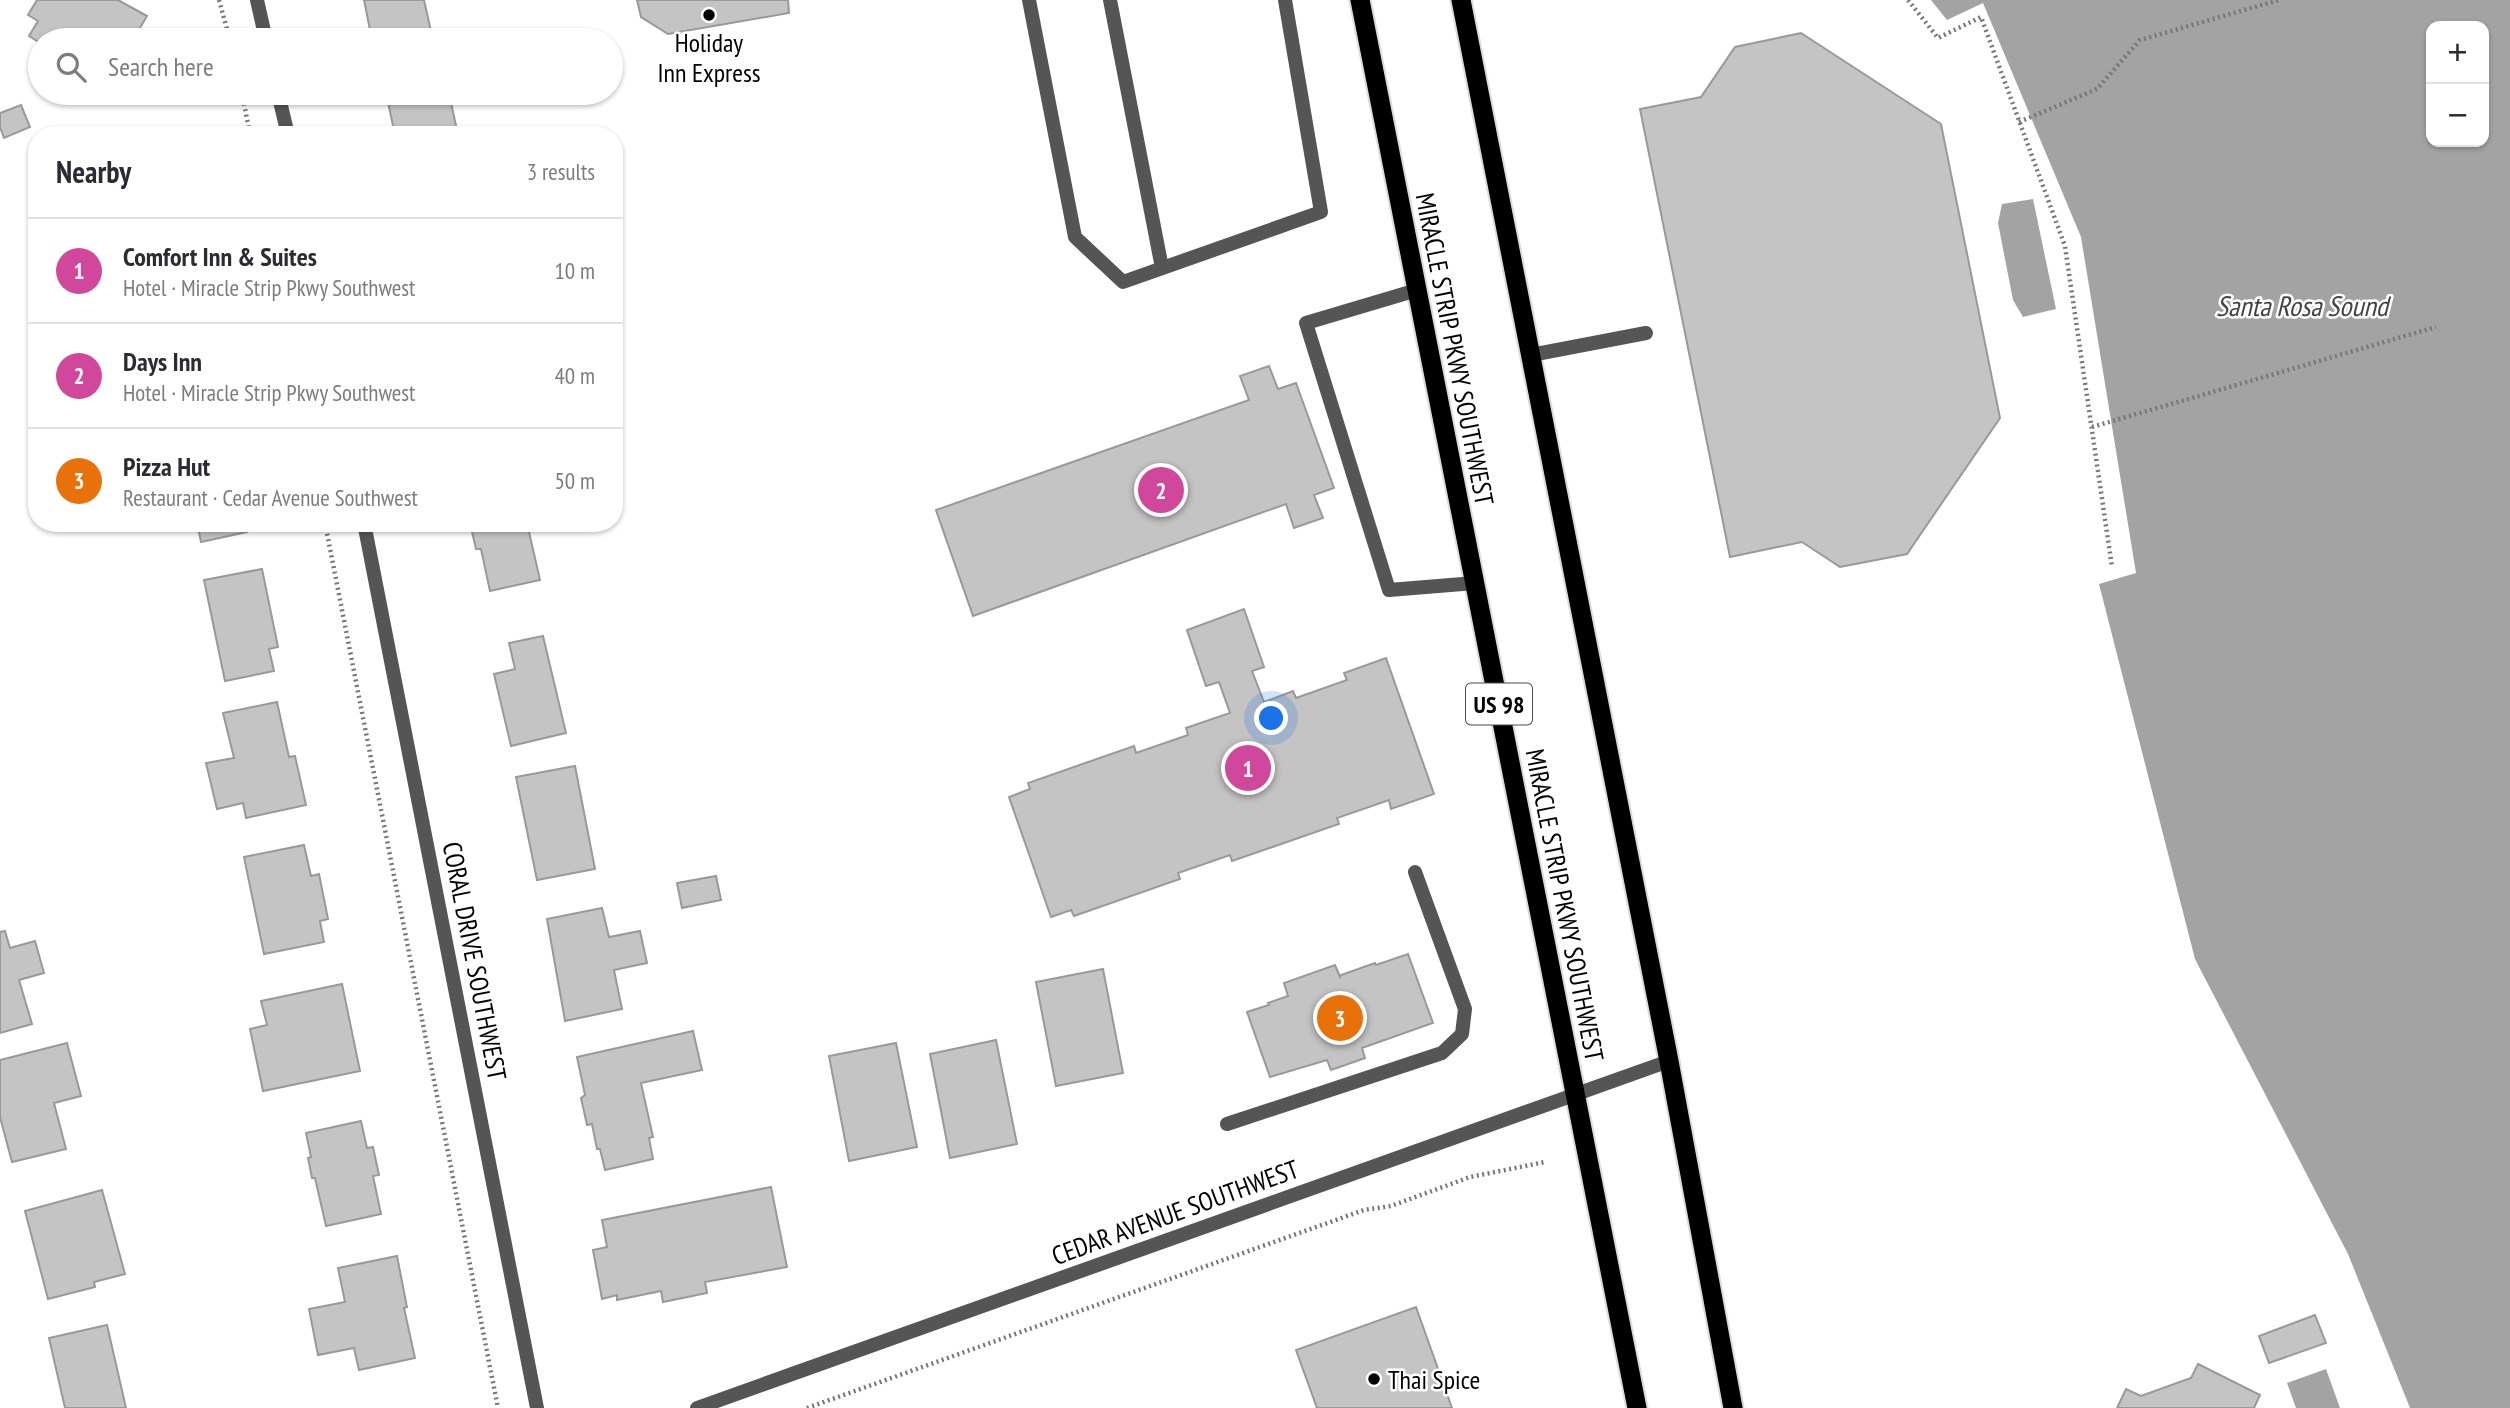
<!DOCTYPE html>
<meta charset="utf-8">
<style>
:root{--surface:#fff;--page:#f7f7f7;--text:#2b2b33;--muted:#7c7c81;--line:#e1e1e2;--accent:#ea580c}
body{margin:0;font-family:"PT Sans Narrow",sans-serif;background:var(--page);color:var(--text)}
.controls{position:absolute;right:21px;top:21px;display:grid;overflow:hidden;border-radius:14px;box-shadow:0 2px 5px #0004}
.controls button{width:63px;height:63px;display:grid;place-items:center;padding:0;border:0;border-bottom:2px solid var(--line);background:var(--surface);color:var(--text);font:35px sans-serif}
.you{position:absolute;left:1272px;top:719px;width:24px;height:24px;margin:-18px;border:5px solid #fff;border-radius:50%;background:#1a73e8;box-shadow:0 0 0 10px #1a73e833}
.badge{display:grid;place-items:center;width:46px;height:46px;border-radius:50%;background:var(--accent);color:#fff;font-size:23px;font-weight:700}
.pin{position:absolute;translate:-50% -50%;border:4px solid #fff;box-shadow:0 2px 7px #0006}
.list{margin:0;padding:0;list-style:none}
h2{display:flex;justify-content:space-between;align-items:center;height:91px;margin:0;padding:0 28px;font-size:30px}
h2 small{font-size:23px;font-weight:400;color:var(--muted)}
.list li{display:grid;grid-template-columns:46px 1fr auto;gap:21px;align-items:center;box-sizing:border-box;height:105px;padding:0 28px;border-top:2px solid var(--line)}
.list b{display:block;font-size:26px;white-space:nowrap}
.list p{margin:0;font-size:23px;white-space:nowrap;color:var(--muted)}
.list em{font-size:23px;font-style:normal;color:var(--muted)}
.icon{flex:none;width:38px;height:38px;fill:none;stroke:currentColor;stroke-width:2;stroke-linecap:round;stroke-linejoin:round}
.map{position:relative;flex:none;width:2510px;height:1408px;overflow:hidden}
.search{position:absolute;background:var(--surface);box-shadow:0 2px 5px #0004;left:28px;top:28px;width:595px;height:77px;display:flex;align-items:center;gap:18px;box-sizing:border-box;padding:0 24px;border-radius:38px;color:var(--muted);font-size:26px}
.panel{position:absolute;background:var(--surface);box-shadow:0 2px 5px #0004;left:28px;top:126px;width:595px;height:406px;border-radius:28px}
.map>svg:first-child{display:block}
.water{fill:#a3a3a3;fill-rule:evenodd}
.building{fill:#c4c4c4;stroke:#999;stroke-width:2}
.lines{fill:none;stroke-linecap:round;stroke-linejoin:round}
.trunk-casing{stroke:#dbdbdb;stroke-width:23}
.path{stroke:#777;stroke-width:4.5;stroke-dasharray:2 3.5;stroke-linecap:butt}
.service{stroke:#555;stroke-width:14}
.minor{stroke:#555;stroke-width:14}
.trunk{stroke:#000;stroke-width:19}
.poi-dot{fill:#000;stroke:#fff;stroke-width:2.5}
.labels{text-anchor:middle;dominant-baseline:central;stroke-width:5;stroke-linejoin:round;paint-order:stroke}
.shield{fill:#fff;stroke:#4c4c4c;stroke-width:2}
.shield-label{font-size:24px;font-weight:bold;fill:#000}
.poi-label{font-size:26px;fill:#000;stroke:#fff}
.street-label{font-size:26px;fill:#000;stroke:#fff}
.water-label{font-size:28px;font-style:italic;fill:#444;stroke:#fff}
</style>
<div class="map">
<svg width="2510" height="1408" viewBox="0 0 2510 1408">
<rect width="100%" height="100%" fill="#fff"/>
<path class="water" d="M 1931,0 L 2510,0 L 2510,1408 L 2410,1408 L 2348,1254 L 2195,959 L 2099,584 L 2136,573 L 2081,237 L 1983,3 L 1947,20 ZM 2484,26 L 2484,142 L 2431,142 L 2431,26 Z
M 2033,199 L 2056,309 L 2023,317 L 2013,300 L 1998,223 L 2002,204 Z
M 2326,1369 L 2340,1408 L 2296,1408 L 2287,1383 Z"/>
<path class="building" d="M 37,0 L 118,0 L 147,16 L 133,40 L 40,40 L 40,43 L 29,36 L 38,21 L 28,15 Z
M 364,0 L 424,0 L 433,40 L 372,40 Z
M 637,0 L 788,0 L 789,13 L 668,34 L 641,17 Z
M 1801,33 L 1941,124 L 2000,418 L 1907,554 L 1840,567 L 1802,542 L 1730,557 L 1640,109 L 1701,97 L 1735,47 Z
M 386,93 L 449,93 L 458,135 L 395,135 Z
M 21,105 L 30,127 L 4,138 L 0,127 L 0,113 Z
M 1269,366 L 1278,389 L 1296,383 L 1334,488 L 1314,495 L 1323,518 L 1294,528 L 1286,504 L 973,616 L 936,510 L 1249,400 L 1240,376 Z
M 197,523 L 245,523 L 247,532 L 201,542 Z
M 470,523 L 527,523 L 540,580 L 490,591 L 481,549 L 476,549 Z
M 262,569 L 278,647 L 269,649 L 274,671 L 225,681 L 204,580 Z
M 1244,609 L 1264,667 L 1252,671 L 1264,702 L 1293,691 L 1296,698 L 1347,680 L 1344,673 L 1386,658 L 1434,794 L 1391,809 L 1389,800 L 1337,818 L 1339,824 L 1232,861 L 1230,855 L 1178,873 L 1180,879 L 1074,916 L 1071,910 L 1051,917 L 1009,797 L 1030,789 L 1028,783 L 1134,746 L 1136,753 L 1188,735 L 1186,728 L 1230,713 L 1219,682 L 1206,686 L 1187,630 Z
M 543,636 L 566,733 L 511,746 L 494,674 L 515,669 L 509,643 Z
M 277,702 L 289,757 L 295,756 L 306,805 L 246,818 L 243,803 L 217,809 L 206,763 L 234,758 L 223,713 Z
M 575,766 L 595,869 L 537,880 L 516,777 Z
M 304,845 L 311,876 L 319,874 L 328,919 L 320,921 L 324,942 L 264,954 L 244,857 Z
M 716,876 L 721,900 L 682,908 L 677,883 Z
M 602,908 L 609,937 L 640,931 L 647,963 L 614,970 L 622,1009 L 565,1021 L 547,919 Z
M 5,931 L 10,948 L 35,941 L 44,973 L 19,980 L 32,1024 L 0,1033 L 0,932 Z
M 1408,954 L 1433,1023 L 1362,1048 L 1365,1058 L 1331,1070 L 1327,1060 L 1270,1077 L 1247,1012 L 1269,1005 L 1268,1003 L 1288,996 L 1284,983 L 1335,965 L 1340,977 L 1341,975 L 1375,963 L 1376,965 Z
M 1103,969 L 1123,1073 L 1056,1086 L 1036,982 Z
M 342,984 L 360,1071 L 263,1091 L 250,1029 L 267,1025 L 261,1001 Z
M 693,1031 L 702,1070 L 641,1083 L 653,1137 L 649,1138 L 653,1159 L 605,1170 L 600,1149 L 597,1149 L 592,1124 L 587,1125 L 581,1098 L 585,1095 L 577,1057 Z
M 996,1040 L 1017,1144 L 950,1158 L 930,1054 Z
M 67,1043 L 81,1096 L 54,1103 L 66,1149 L 12,1162 L 0,1117 L 0,1060 Z
M 896,1043 L 917,1147 L 849,1161 L 829,1056 Z
M 361,1121 L 367,1148 L 373,1147 L 379,1175 L 373,1176 L 381,1214 L 326,1226 L 315,1178 L 312,1178 L 308,1158 L 311,1157 L 306,1133 Z
M 771,1187 L 787,1267 L 705,1282 L 707,1293 L 663,1302 L 661,1291 L 617,1300 L 617,1295 L 602,1299 L 593,1250 L 607,1247 L 602,1220 Z
M 102,1190 L 125,1274 L 94,1282 L 95,1287 L 48,1299 L 25,1211 Z
M 397,1256 L 407,1307 L 404,1308 L 415,1358 L 359,1370 L 354,1348 L 318,1355 L 309,1309 L 345,1302 L 338,1268 Z
M 1416,1307 L 1452,1408 L 1317,1408 L 1296,1350 Z
M 2315,1315 L 2326,1343 L 2269,1363 L 2259,1336 Z
M 107,1325 L 126,1408 L 65,1408 L 49,1338 Z
M 2198,1364 L 2260,1395 L 2254,1408 L 2117,1408 L 2126,1389 L 2141,1396 L 2191,1378 Z"/>
<g class="lines">
<defs>
<path id="trunk" d="M 1360,0 L 1637,1408
M 1461,0 L 1669,1061 L 1733,1408"/>
</defs>
<use href="#trunk" class="trunk-casing"/>
<path class="path" d="M 219,0 L 230,40
M 1908,0 L 1938,38 L 1981,17 L 2065,246 L 2112,567
M 242,93 L 250,135
M 2019,122 L 2097,89 L 2140,40 L 2279,0
M 2092,427 L 2436,327
M 325,523 L 498,1408
M 807,1408 L 1364,1210 L 1391,1206 L 1470,1177 L 1545,1162"/>
<path class="service" d="M 1029,0 L 1075,237 L 1123,282 L 1321,212 L 1285,0
M 1110,0 L 1162,268
M 1417,290 L 1306,323 L 1389,590 L 1475,583
M 1531,355 L 1646,333
M 1227,1124 L 1442,1053 L 1462,1034 L 1465,1009 L 1415,872"/>
<path class="minor" d="M 257,0 L 266,40
M 278,93 L 288,135
M 364,523 L 537,1408
M 697,1408 L 1669,1061"/>
<use href="#trunk" class="trunk"/>
</g>
<g class="poi-dot">
<circle cx="709" cy="15" r="7"/>
<circle cx="1374" cy="1379" r="7"/>
</g>
<g class="labels">
<rect class="shield" x="1466" y="683.5" width="66" height="41" rx="5"/>
<g class="shield-label">
<text x="1499" y="704">US 98</text>
</g>
<g class="poi-label">
<text x="709" y="42">Holiday<tspan x="709" dy="30">Inn Express</tspan></text>
<text x="1388" y="1379" text-anchor="start">Thai Spice</text>
</g>
<g class="street-label">
<text transform="translate(1455 349) rotate(79)">MIRACLE STRIP PKWY SOUTHWEST</text>
<text transform="translate(1565 905) rotate(79)">MIRACLE STRIP PKWY SOUTHWEST</text>
<text transform="translate(475 961) rotate(79)">CORAL DRIVE SOUTHWEST</text>
<text transform="translate(1175 1212) rotate(-20)">CEDAR AVENUE SOUTHWEST</text>
</g>
<g class="water-label">
<text x="2302" y="305">Santa Rosa Sound</text>
</g>
</g>
</svg>
<div class="controls">
<button>+</button>
<button>−</button>
</div>
<div class="you"></div>
<div class="pin badge" style="left:1248px;top:768px;background:#d1479c">1</div>
<div class="pin badge" style="left:1161px;top:490px;background:#d1479c">2</div>
<div class="pin badge" style="left:1340px;top:1018px;background:#e8710a">3</div>
<div class="search"><svg class="icon" aria-label="search" viewBox="0 0 24 24"><circle cx="10" cy="10" r="6"/><path d="M15 15l6 6"/></svg>Search here</div>
<section class="panel">
<h2>Nearby<small>3 results</small></h2>
<ul class="list">
<li><span class="badge" style="background:#d1479c">1</span><div><b>Comfort Inn &amp; Suites</b><p>Hotel · Miracle Strip Pkwy Southwest</p></div><em>10 m</em></li>
<li><span class="badge" style="background:#d1479c">2</span><div><b>Days Inn</b><p>Hotel · Miracle Strip Pkwy Southwest</p></div><em>40 m</em></li>
<li><span class="badge" style="background:#e8710a">3</span><div><b>Pizza Hut</b><p>Restaurant · Cedar Avenue Southwest</p></div><em>50 m</em></li>
</ul>
</section>
</div>
